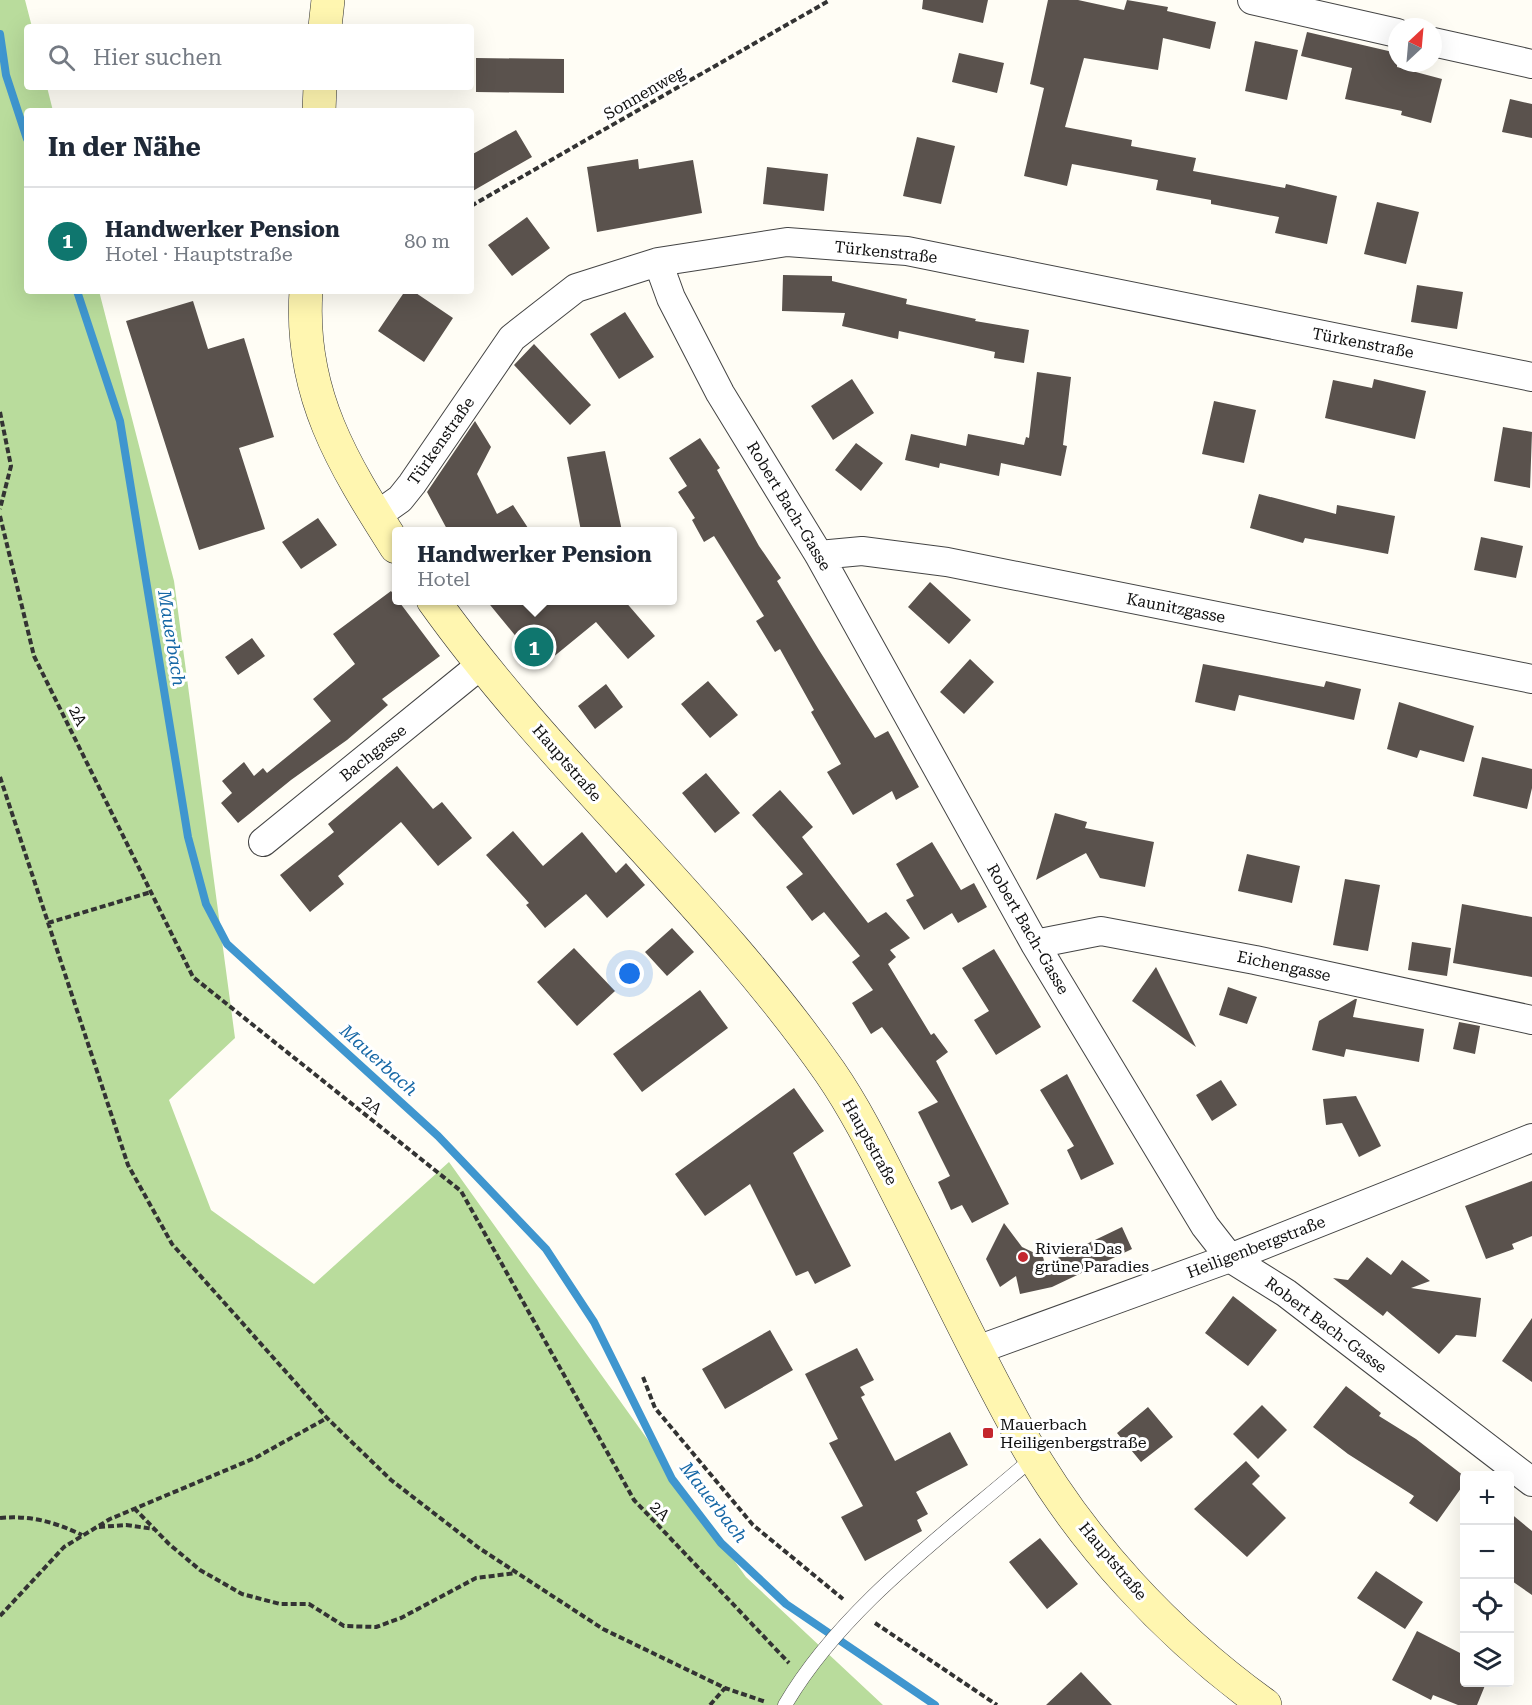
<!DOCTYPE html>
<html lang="de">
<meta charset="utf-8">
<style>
:root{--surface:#fff;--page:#f6f6f7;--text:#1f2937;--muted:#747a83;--line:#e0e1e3;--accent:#0f766e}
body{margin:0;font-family:"Roboto Serif",serif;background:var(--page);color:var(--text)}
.controls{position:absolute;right:18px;bottom:18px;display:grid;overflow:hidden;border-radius:6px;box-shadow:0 6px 24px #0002}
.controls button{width:54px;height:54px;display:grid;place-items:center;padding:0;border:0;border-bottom:2px solid var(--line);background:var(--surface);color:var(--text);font:30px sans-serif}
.compass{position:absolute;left:1388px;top:18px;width:54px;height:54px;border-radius:50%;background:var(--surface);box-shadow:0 6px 24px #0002;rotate:26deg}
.you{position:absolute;left:630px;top:974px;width:21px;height:21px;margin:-15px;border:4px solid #fff;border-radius:50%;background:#1a73e8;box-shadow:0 0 0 9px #1a73e833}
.badge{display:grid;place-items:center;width:39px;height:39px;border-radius:50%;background:var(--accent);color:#fff;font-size:20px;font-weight:700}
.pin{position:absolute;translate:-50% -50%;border:3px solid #fff;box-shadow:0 2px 6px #0006}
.popup{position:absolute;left:392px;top:527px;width:285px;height:78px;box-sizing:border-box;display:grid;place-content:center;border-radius:6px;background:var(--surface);filter:drop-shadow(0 2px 4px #0005);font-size:20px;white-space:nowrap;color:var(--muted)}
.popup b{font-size:22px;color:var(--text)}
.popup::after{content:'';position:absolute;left:50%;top:100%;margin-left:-12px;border:12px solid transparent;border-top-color:var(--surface)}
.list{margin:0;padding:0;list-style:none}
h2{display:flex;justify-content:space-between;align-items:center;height:78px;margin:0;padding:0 24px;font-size:26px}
h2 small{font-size:20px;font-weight:400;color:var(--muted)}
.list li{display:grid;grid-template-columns:39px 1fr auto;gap:18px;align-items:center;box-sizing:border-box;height:108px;padding:0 24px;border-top:2px solid var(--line)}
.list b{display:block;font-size:22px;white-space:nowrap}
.list p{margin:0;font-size:20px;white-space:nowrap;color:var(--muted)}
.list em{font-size:20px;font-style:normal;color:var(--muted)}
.icon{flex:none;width:33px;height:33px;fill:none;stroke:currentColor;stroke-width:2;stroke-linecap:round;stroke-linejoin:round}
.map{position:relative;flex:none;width:1532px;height:1705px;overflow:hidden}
.search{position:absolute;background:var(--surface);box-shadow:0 6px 24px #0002;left:24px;top:24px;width:450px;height:66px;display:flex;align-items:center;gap:15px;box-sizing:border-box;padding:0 21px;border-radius:6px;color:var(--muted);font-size:22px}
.panel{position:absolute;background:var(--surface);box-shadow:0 6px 24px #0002;left:24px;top:108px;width:450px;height:186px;border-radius:6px}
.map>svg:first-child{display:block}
.forest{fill:#b9dc9c}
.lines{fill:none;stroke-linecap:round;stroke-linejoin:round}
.stream{stroke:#3f96cf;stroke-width:8}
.building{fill:#5a524d}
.service-casing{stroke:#444;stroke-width:15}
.minor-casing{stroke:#444;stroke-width:30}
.secondary-casing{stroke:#333;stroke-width:34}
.path{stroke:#333;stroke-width:4;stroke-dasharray:6 3;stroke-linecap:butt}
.service{stroke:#fff;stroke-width:14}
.minor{stroke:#fff;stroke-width:28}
.secondary{stroke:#fff6b0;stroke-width:33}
.poi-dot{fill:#c4262e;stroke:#fff;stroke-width:2}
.labels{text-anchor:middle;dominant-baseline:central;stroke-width:6;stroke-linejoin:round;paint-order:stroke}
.street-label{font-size:16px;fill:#111;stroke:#fff}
.poi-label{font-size:16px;fill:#111;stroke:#fff;text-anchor:start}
.water-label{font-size:18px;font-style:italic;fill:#1768a6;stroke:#fff}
</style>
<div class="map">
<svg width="1532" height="1705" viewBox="0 0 1532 1705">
<rect width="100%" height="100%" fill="#fffdf5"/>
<path class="forest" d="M 0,0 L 25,0 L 32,27 L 27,27 L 27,87 L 47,87 L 53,111 L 27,111 L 27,291 L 99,291 L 174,581 L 235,1038 L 169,1100 L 211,1210 L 314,1284 L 449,1162 L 746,1577 L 883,1705 L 0,1705 Z"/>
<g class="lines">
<path class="stream" d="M 0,34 L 6,75 L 27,139
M 77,291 L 120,421 L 188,837 L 206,904 L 227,944 L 438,1136 L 546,1249 L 594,1322 L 672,1479 L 721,1543 L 786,1604 L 935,1705"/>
</g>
<path class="building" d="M 923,0 L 988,0 L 983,23 L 922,9 Z
M 1048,0 L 1078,0 L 1124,10 L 1127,0 L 1168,7 L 1167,11 L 1216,22 L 1210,49 L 1163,38 L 1158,70 L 1084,58 L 1065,127 L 1132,140 L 1131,146 L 1196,158 L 1193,171 L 1285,188 L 1286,184 L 1337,196 L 1327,244 L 1275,233 L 1279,217 L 1211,204 L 1211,200 L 1156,190 L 1158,180 L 1072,164 L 1067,186 L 1024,176 L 1044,88 L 1030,84 Z
M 1307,32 L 1397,53 L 1397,67 L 1442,79 L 1431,123 L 1401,115 L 1402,111 L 1345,99 L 1352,68 L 1301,56 Z
M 1255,41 L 1298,50 L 1287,100 L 1245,91 Z
M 959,53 L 1004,63 L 997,93 L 952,82 Z
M 476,58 L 564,59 L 564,93 L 476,92 Z
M 1510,99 L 1532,104 L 1532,138 L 1502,132 Z
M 516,130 L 532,157 L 471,192 L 471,155 Z
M 917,137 L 955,146 L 941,204 L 903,196 Z
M 638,159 L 639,169 L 693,160 L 702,213 L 597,232 L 587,167 Z
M 767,167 L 828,174 L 824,211 L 763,204 Z
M 1377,202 L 1419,212 L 1406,264 L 1364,254 Z
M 527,217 L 550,248 L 512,276 L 488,245 Z
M 783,275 L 832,276 L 832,281 L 907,299 L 906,304 L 976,319 L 975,321 L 1029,330 L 1024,363 L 994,358 L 995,352 L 899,331 L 898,339 L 842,326 L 845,313 L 782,311 Z
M 1417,285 L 1463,292 L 1457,329 L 1411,322 Z
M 405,291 L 413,291 L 453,318 L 424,362 L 378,331 Z
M 193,301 L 208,349 L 244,338 L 274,437 L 239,448 L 265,529 L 199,550 L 126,321 Z
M 625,312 L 654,357 L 619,379 L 590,334 Z
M 534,344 L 591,405 L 570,425 L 514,365 Z
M 1037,372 L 1071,377 L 1063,445 L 1067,446 L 1061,476 L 1001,463 L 999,476 L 940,463 L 939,468 L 905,460 L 911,434 L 966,446 L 968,434 L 1024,445 L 1026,437 L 1029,438 Z
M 852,379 L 874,413 L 833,440 L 811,406 Z
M 1374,379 L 1426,391 L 1415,439 L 1325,418 L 1333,380 L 1372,388 Z
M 1214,401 L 1256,410 L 1244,463 L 1202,454 Z
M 475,421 L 491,447 L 477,474 L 497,514 L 513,505 L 530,531 L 448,531 L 427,492 Z
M 1503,427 L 1532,432 L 1530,488 L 1494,481 Z
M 700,438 L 720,468 L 717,470 L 759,546 L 781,578 L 777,581 L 819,650 L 875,738 L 888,731 L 919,787 L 896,800 L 892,791 L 853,815 L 827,772 L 841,764 L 811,712 L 814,710 L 780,649 L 775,652 L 756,621 L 764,616 L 714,536 L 704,542 L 692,520 L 695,518 L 678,492 L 687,486 L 669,458 Z
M 856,443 L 883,463 L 861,491 L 835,470 Z
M 605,451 L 622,531 L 581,531 L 567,457 Z
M 1259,494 L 1336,514 L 1337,505 L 1395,516 L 1388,554 L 1305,538 L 1303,543 L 1250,528 Z
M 318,518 L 337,545 L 301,569 L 282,542 Z
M 1481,537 L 1523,546 L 1516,578 L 1474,570 Z
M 930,582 L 971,620 L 949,644 L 908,607 Z
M 391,591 L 440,656 L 382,699 L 388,705 L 347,740 L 291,780 L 238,823 L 221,803 L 232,793 L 222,781 L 244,762 L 254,776 L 263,768 L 267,773 L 331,721 L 313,699 L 355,664 L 333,634 Z
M 486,600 L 624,600 L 655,636 L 628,659 L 596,622 L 541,667 Z
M 252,638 L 265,656 L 238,675 L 225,657 Z
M 970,659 L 994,682 L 964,714 L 940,692 Z
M 1203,664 L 1324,687 L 1326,681 L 1361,689 L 1354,720 L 1239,695 L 1235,711 L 1195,702 Z
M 708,681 L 738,715 L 710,738 L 681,704 Z
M 606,684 L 623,707 L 595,729 L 578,706 Z
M 1399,702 L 1474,726 L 1464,762 L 1420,750 L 1417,758 L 1387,749 Z
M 1482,757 L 1532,769 L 1532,788 L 1527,809 L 1473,796 Z
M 397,766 L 433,809 L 442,802 L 472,838 L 438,866 L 401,822 L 338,876 L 344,884 L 310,912 L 280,875 L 334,832 L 328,824 Z
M 706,773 L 740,813 L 715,833 L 682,793 Z
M 780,790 L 813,827 L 802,837 L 868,923 L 886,912 L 910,938 L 890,950 L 896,957 L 888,964 L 931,1035 L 934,1033 L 948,1052 L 936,1061 L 1009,1204 L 972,1223 L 962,1205 L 951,1210 L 938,1182 L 950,1176 L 918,1112 L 938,1102 L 882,1027 L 871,1034 L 852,1003 L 873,990 L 852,962 L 860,956 L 824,912 L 812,921 L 786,887 L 803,874 L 752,815 Z
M 1055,813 L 1087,822 L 1085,828 L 1154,842 L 1145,887 L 1100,878 L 1086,853 L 1036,880 Z
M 513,831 L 543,866 L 582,832 L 616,873 L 626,863 L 645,885 L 607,918 L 586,894 L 545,928 L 526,905 L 529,903 L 486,855 Z
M 932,842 L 961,890 L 974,883 L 987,907 L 958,923 L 952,913 L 924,930 L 906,900 L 914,896 L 896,864 Z
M 1247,854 L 1300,866 L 1292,903 L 1238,891 Z
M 1345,879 L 1380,885 L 1368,951 L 1333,945 Z
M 1462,904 L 1532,917 L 1532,977 L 1453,963 Z
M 672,928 L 694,952 L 667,976 L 645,952 Z
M 1412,942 L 1451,948 L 1447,976 L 1408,970 Z
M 574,948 L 615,991 L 577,1026 L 537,982 Z
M 994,949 L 1041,1027 L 996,1055 L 974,1020 L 989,1011 L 962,968 Z
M 1156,967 L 1196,1047 L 1132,1001 Z
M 1228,987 L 1257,997 L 1247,1024 L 1219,1015 Z
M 700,990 L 728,1028 L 642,1092 L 613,1054 Z
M 1355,999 L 1357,999 L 1353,1017 L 1424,1029 L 1419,1062 L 1346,1049 L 1344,1057 L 1312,1050 L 1319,1021 Z
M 1459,1022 L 1480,1026 L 1475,1054 L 1453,1049 Z
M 1067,1074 L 1114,1164 L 1081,1180 L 1067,1150 L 1074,1146 L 1040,1090 Z
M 1221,1080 L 1237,1105 L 1212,1121 L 1196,1095 Z
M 794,1088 L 824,1131 L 793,1153 L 851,1266 L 815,1284 L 808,1271 L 796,1276 L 750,1184 L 705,1216 L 675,1174 Z
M 1356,1096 L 1381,1146 L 1359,1157 L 1342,1123 L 1326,1125 L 1323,1099 Z
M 1532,1181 L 1532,1236 L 1512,1244 L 1514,1249 L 1486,1259 L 1465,1206 Z
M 1004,1223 L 1022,1247 L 1043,1257 L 1045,1264 L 1122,1227 L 1132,1249 L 1052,1287 L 1020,1294 L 1016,1276 L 1000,1287 L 986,1259 Z
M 1367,1257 L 1391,1275 L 1402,1260 L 1430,1281 L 1411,1288 L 1481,1298 L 1476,1337 L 1456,1335 L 1439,1354 L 1387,1311 L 1383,1316 L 1333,1278 L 1348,1280 Z
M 1233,1296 L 1277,1330 L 1248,1366 L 1205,1333 Z
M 1532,1318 L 1532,1382 L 1502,1361 Z
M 770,1330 L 793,1370 L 725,1409 L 702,1369 Z
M 857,1348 L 874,1380 L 860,1387 L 865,1395 L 861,1397 L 895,1461 L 950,1432 L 968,1465 L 916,1492 L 928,1514 L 917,1520 L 922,1531 L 865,1561 L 841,1517 L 863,1506 L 829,1443 L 838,1439 L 805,1374 Z
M 1346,1386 L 1381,1413 L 1379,1416 L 1416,1439 L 1464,1476 L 1464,1484 L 1437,1522 L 1409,1503 L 1414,1496 L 1348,1454 L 1313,1427 Z
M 1262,1405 L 1287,1430 L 1258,1459 L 1233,1434 Z
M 1148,1407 L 1173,1437 L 1141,1462 L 1117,1433 Z
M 1246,1461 L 1260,1476 L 1252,1484 L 1286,1518 L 1247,1557 L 1194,1509 Z
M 1509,1512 L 1532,1531 L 1532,1595 L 1509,1579 Z
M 1040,1538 L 1078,1584 L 1047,1609 L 1009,1562 Z
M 1376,1571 L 1423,1602 L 1405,1629 L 1357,1598 Z
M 1417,1631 L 1464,1655 L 1464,1683 L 1486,1683 L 1477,1705 L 1458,1705 L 1433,1695 L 1431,1700 L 1392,1680 Z
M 1081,1672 L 1112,1705 L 1046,1705 Z"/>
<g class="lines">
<defs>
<path id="service" d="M 785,1705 C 843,1606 948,1532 1034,1457"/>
<path id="minor" d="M 1252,0 L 1397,33
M 1433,42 L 1532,64
M 658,262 L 671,298 L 720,393 L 819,555 L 1035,944 L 1205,1226 L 1230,1258 L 1286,1293 L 1532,1482
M 376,516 L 400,499 L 412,484 L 512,338 L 576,288 L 658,262 L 787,242 L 907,251 L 1532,377
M 819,555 L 862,551 L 947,562 L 1532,679
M 263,842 L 482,664
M 1035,944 L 1101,931 L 1255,960 L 1532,1020
M 977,1350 L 1230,1258 L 1532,1138"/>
<path id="secondary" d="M 325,27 L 328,0
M 319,111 L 320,87
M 306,291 C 299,393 343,464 396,547
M 433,600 C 553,768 712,903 830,1072 C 859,1114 881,1161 904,1206 C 943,1283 980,1362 1022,1437 C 1081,1542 1168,1635 1265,1705"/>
</defs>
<use href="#service" class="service-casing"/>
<use href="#minor" class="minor-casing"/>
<use href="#secondary" class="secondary-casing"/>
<path class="path" d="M 471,206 L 830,0
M 0,412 L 11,466 L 0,509
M 0,516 L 34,656 L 193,977 L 461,1191 L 634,1500 L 789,1663
M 0,777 L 128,1165 L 172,1244 L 327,1418 L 391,1480 L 479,1548 L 603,1629 L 725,1688 L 766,1702
M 48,923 L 151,892
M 643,1377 L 655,1408 L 753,1525 L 843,1599
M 134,1508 L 169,1544 L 200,1570 L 242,1594 L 280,1604 L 309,1604 L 344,1626 L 376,1627 L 401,1618 L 476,1578 L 516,1573
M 0,1518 C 30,1515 55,1522 82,1535
M 99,1527 L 126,1525 L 154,1529
M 0,1616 L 64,1547 L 110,1519 L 255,1458 L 327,1418
M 875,1623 L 997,1705
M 710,1705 L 725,1688"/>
<use href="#service" class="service"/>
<use href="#minor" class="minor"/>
<use href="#secondary" class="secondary"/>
</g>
<g class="poi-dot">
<circle cx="1023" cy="1257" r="6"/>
<rect x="982" y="1427" width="12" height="12" rx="3"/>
</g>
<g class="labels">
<g class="street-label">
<text transform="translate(644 93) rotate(-30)">Sonnenweg</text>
<text transform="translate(886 252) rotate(6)">Türkenstraße</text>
<text transform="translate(1363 343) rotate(11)">Türkenstraße</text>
<text transform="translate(441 441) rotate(-55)">Türkenstraße</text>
<text transform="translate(789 506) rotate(59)">Robert Bach-Gasse</text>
<text transform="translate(1176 608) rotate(11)">Kaunitzgasse</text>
<text transform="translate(78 716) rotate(63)">2A</text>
<text transform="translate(373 753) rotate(-39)">Bachgasse</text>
<text transform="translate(567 763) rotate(49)">Hauptstraße</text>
<text transform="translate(1028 929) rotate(60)">Robert Bach-Gasse</text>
<text transform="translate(1284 966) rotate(12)">Eichengasse</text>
<text transform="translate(372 1105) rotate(39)">2A</text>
<text transform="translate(870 1142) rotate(61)">Hauptstraße</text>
<text transform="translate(1256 1247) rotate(-21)">Heiligenbergstraße</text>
<text transform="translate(1326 1325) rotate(37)">Robert Bach-Gasse</text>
<text transform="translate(660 1511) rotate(46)">2A</text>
<text transform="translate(1113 1561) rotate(50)">Hauptstraße</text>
</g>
<g class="poi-label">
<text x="1035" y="1248">Riviera Das<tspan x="1035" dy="18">grüne Paradies</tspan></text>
<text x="1000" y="1424">Mauerbach<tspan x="1000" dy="18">Heiligenbergstraße</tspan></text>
</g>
<g class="water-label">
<text transform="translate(172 638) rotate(81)">Mauerbach</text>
<text transform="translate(379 1060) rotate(42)">Mauerbach</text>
<text transform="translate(714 1502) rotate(52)">Mauerbach</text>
</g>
</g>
</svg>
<div class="controls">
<button>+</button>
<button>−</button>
<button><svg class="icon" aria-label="locate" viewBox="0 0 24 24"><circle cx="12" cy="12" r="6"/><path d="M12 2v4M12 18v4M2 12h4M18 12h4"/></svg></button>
<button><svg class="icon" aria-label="layers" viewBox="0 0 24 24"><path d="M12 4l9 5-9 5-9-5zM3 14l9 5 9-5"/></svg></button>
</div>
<svg class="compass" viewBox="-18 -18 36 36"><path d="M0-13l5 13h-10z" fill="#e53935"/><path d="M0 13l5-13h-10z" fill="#747a83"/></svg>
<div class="you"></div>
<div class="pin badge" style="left:534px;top:647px">1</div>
<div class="popup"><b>Handwerker Pension</b>Hotel</div>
<div class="search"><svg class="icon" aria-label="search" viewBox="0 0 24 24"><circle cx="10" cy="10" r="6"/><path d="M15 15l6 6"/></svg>Hier suchen</div>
<section class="panel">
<h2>In der Nähe<small></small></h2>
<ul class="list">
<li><span class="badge">1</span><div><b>Handwerker Pension</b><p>Hotel · Hauptstraße</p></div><em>80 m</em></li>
</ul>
</section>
</div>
